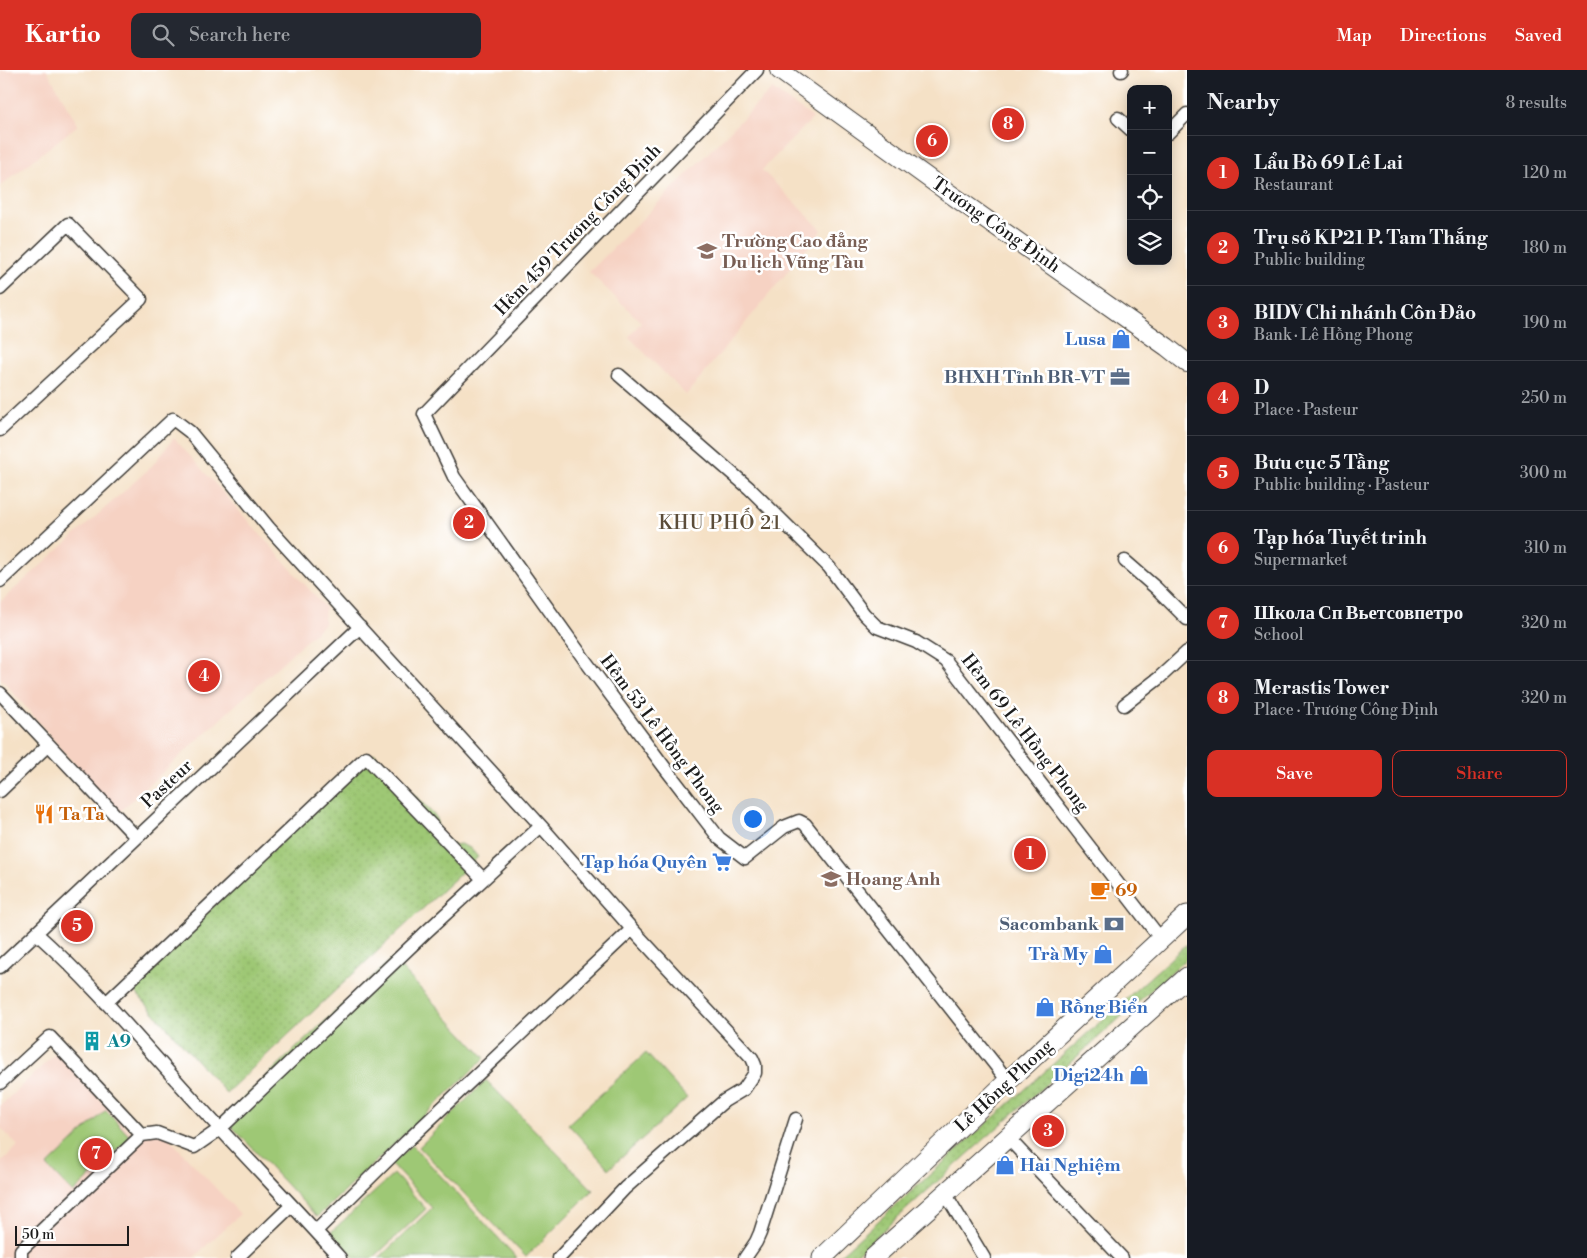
<!DOCTYPE html>
<meta charset="utf-8">
<style>
:root{--surface:#171b24;--page:#242831;--text:#f1f3f6;--muted:#9ea1a6;--line:#363941;--accent:#d93025}
body{margin:0;font-family:"Libre Bodoni",serif;background:var(--page);color:var(--text)}
.controls{position:absolute;right:15px;top:15px;display:grid;overflow:hidden;border-radius:10px;box-shadow:0 2px 12px #0003}
.controls button{width:45px;height:45px;display:grid;place-items:center;padding:0;border:0;border-bottom:1px solid var(--line);background:var(--surface);color:var(--text);font:25px sans-serif}
.scale{position:absolute;left:15px;bottom:12px;width:114px;box-sizing:border-box;padding-left:5px;border:2px solid #1c1c1c;border-top:0;font-size:14px;line-height:18px;white-space:nowrap;color:#1c1c1c;-webkit-text-stroke:4px #fff;paint-order:stroke}
.you{position:absolute;left:752px;top:748px;width:18px;height:18px;margin:-12px;border:4px solid #fff;border-radius:50%;background:#1a73e8;box-shadow:0 0 0 8px #1a73e833}
.badge{display:grid;place-items:center;width:32px;height:32px;border-radius:50%;background:var(--accent);color:#fff;font-size:16px;font-weight:700}
.pin{position:absolute;translate:-50% -50%;border:2px solid #fff;box-shadow:0 1px 5px #0006}
.list{margin:0;padding:0;list-style:none}
h2{display:flex;justify-content:space-between;align-items:center;height:65px;margin:0;padding:0 20px;font-size:21px}
h2 small{font-size:16px;font-weight:400;color:var(--muted)}
.list li{display:grid;grid-template-columns:32px 1fr auto;gap:15px;align-items:center;box-sizing:border-box;height:75px;padding:0 20px;border-top:1px solid var(--line)}
.list b{display:block;font-size:19px;white-space:nowrap}
.list p{margin:0;font-size:16px;white-space:nowrap;color:var(--muted)}
.list em{font-size:16px;font-style:normal;color:var(--muted)}
.actions{display:flex;gap:10px;padding:15px 20px}
.actions a{flex:1;padding:11px 0;border:1px solid var(--accent);border-radius:10px;text-align:center;font-size:18px;color:var(--accent)}
.actions .main{background:var(--accent);color:#fff}
.icon{flex:none;width:28px;height:28px;fill:none;stroke:currentColor;stroke-width:2;stroke-linecap:round;stroke-linejoin:round}
.map{position:relative;flex:none;width:1187px;height:1188px;overflow:hidden}
header{display:flex;align-items:center;gap:30px;box-sizing:border-box;height:70px;padding:0 25px;background:var(--accent);color:#fff}
header strong{font-size:24px}
nav{display:flex;gap:28px;margin-inline-start:auto;font-size:18px}
.search{width:350px;height:45px;background:var(--page);display:flex;align-items:center;gap:12px;box-sizing:border-box;padding:0 18px;border-radius:10px;color:var(--muted);font-size:19px}
main{display:flex}
aside{flex:1;background:var(--surface)}
.map>svg:first-child{display:block}
.built{fill:#f6d2c3}
.grass{fill:url(#grass-dots);stroke:#5d7248}
.green{fill:#9ec874;stroke:#5d7248}
.lines{fill:none;stroke-linecap:round;stroke-linejoin:round}
.minor-casing{stroke:#3d3a36;stroke-width:15}
.secondary-casing{stroke:#3d3a36;stroke-width:20}
.primary-casing{stroke:#3d3a36;stroke-width:21}
.minor{stroke:#fff;stroke-width:12}
.secondary{stroke:#fff;stroke-width:18}
.primary{stroke:#fff;stroke-width:19}
.labels{text-anchor:middle;dominant-baseline:central;stroke-width:5;stroke-linejoin:round;paint-order:stroke}
.street-label{font-size:18px;fill:#1c1c1c;stroke:#fff}
.education-label{font-size:18px;font-weight:bold;fill:#785e54;stroke:#fff;text-anchor:start}
.shop-label{font-size:18px;font-weight:bold;fill:#366cbe;stroke:#fff;text-anchor:end}
.service-label{font-size:18px;font-weight:bold;fill:#4e5e75;stroke:#fff;text-anchor:end}
.food-label{font-size:18px;font-weight:bold;fill:#c56008;stroke:#fff;text-anchor:start}
.culture-label{font-size:18px;font-weight:bold;fill:#0d838f;stroke:#fff;text-anchor:start}
.neighbourhood-label{font-size:19px;letter-spacing:1px;fill:#5c4d39;stroke:#fff}
</style>
<header>
<strong>Kartio</strong>
<div class="search"><svg class="icon" aria-label="search" viewBox="0 0 24 24"><circle cx="10" cy="10" r="6"/><path d="M15 15l6 6"/></svg>Search here</div>
<nav><a>Map</a><a>Directions</a><a>Saved</a></nav>
</header>
<main>
<div class="map">
<svg width="1187" height="1188" viewBox="0 0 1187 1188">
<defs>
<pattern id="grass-dots" width="8" height="8" patternUnits="userSpaceOnUse" patternTransform="scale(1.25)"><rect width="8" height="8" fill="#9ec874"/><path d="M2 2h.1M6 6h.1" fill="none" stroke="#88ab64" stroke-width="1.8" stroke-linecap="round"/></pattern>
</defs>
<rect width="100%" height="100%" fill="#fff"/>
<filter id="ink" filterUnits="userSpaceOnUse"><feTurbulence type="fractalNoise" baseFrequency=".02" numOctaves="2"/><feDisplacementMap in="SourceGraphic" scale="10" xChannelSelector="R" yChannelSelector="G"/><feConvolveMatrix kernelMatrix="1 2 1 2 8 2 1 2 1" color-interpolation-filters="sRGB"/></filter>
<filter id="wash" filterUnits="userSpaceOnUse"><feTurbulence type="fractalNoise" baseFrequency=".0096" numOctaves="4" result="noise"/><feDisplacementMap in="SourceGraphic" scale="20" xChannelSelector="R" yChannelSelector="G"/><feGaussianBlur stdDeviation="1.12" result="paint"/><feColorMatrix in="noise" values="0 0 0 0 0 0 0 0 0 0 0 0 0 0 0 0 0 1.4 0 .05"/><feComposite in="paint" operator="in"/></filter>
<g filter="url(#wash)">
<rect width="100%" height="100%" fill="#f5e1c6"/>
<path class="built" d="M 0,0 L 47,0 L 78,55 L 0,116 Z
M 772,19 L 813,48 L 762,100 L 822,160 L 686,325 L 629,267 L 641,252 L 589,202 Z
M 174,368 L 325,537 L 324,554 L 117,744 L 0,607 L 0,532 L 151,397 Z
M 57,982 L 134,1066 L 152,1050 L 240,1144 L 193,1188 L 0,1188 L 0,1093 L 18,1076 L 0,1057 L 0,1036 Z"/>
<path class="grass" d="M 374,683 L 437,748 L 438,763 L 454,775 L 460,774 L 470,778 L 478,787 L 226,1023 L 130,916 Z
M 1187,874 L 1187,888 L 852,1188 L 837,1188 Z"/>
<path class="green" d="M 392,888 L 485,988 L 317,1147 L 223,1047 Z
M 646,983 L 687,1028 L 609,1099 L 568,1054 Z
M 486,1010 L 593,1120 L 526,1187 L 419,1077 Z
M 106,1040 L 131,1068 L 73,1123 L 47,1096 Z
M 412,1075 L 517,1188 L 379,1188 L 432,1138 L 391,1094 Z
M 394,1104 L 426,1139 L 373,1188 L 355,1188 L 331,1162 Z"/>
</g>
<g filter="url(#ink)">
<g class="lines">
<defs>
<path id="minor" d="M 757,0 L 424,344 L 454,407 L 584,589 L 665,698 L 719,768 L 745,788 L 784,757 L 799,751 L 805,754 L 1008,1011
M 1121,1 L 1122,0
M 1118,48 L 1131,60
M 1168,63 L 1187,44
M 0,219 L 68,154 L 141,229 L 0,360
M 619,305 L 749,418 L 829,497 L 864,544 L 877,557 L 916,572 L 946,591 L 1160,868
M 1125,491 L 1156,518 L 1187,549
M 0,511 L 173,349 L 190,362 L 269,458 L 541,756 L 632,859 L 752,988 L 755,995 L 755,1003 L 744,1019 L 724,1031 L 625,1118 L 559,1188
M 0,623 L 136,767
M 1124,635 L 1159,608 L 1187,582
M 0,721 L 48,675
M 36,863 C 93,914 142,973 193,1029 C 241,1083 292,1134 340,1188
M 0,897 L 360,557
M 106,933 L 366,687 L 483,809
M 0,1013 L 50,967 L 142,1065 L 157,1063 L 194,1077 L 220,1059 L 425,863 L 541,756
M 1008,1068 L 1122,1188
M 945,1123 L 984,1188
M 316,1161 L 406,1072 L 632,859
M 21,1188 L 21,1180 L 142,1065
M 237,1188 L 291,1136
M 745,1188 L 756,1172 L 760,1163 L 796,1049"/>
<path id="secondary" d="M 779,0 L 949,123 L 1167,277 L 1187,293"/>
<path id="primary" d="M 822,1188 L 1008,1011 L 1187,845
M 873,1188 L 1187,907"/>
</defs>
<use href="#minor" class="minor-casing"/>
<use href="#secondary" class="secondary-casing"/>
<use href="#primary" class="primary-casing"/>
<use href="#minor" class="minor"/>
<use href="#secondary" class="secondary"/>
<use href="#primary" class="primary"/>
</g>
</g>
<defs>
<symbol id="university-bare" viewBox="-9 -9 18 18"><path d="M0-5L7-2L0 1L-7-2ZM-4 1L0 2.5L4 1V4Q0 6-4 4Z" fill="#8d6e63" stroke="#fff" stroke-width="2.5" paint-order="stroke"/></symbol>
<symbol id="shop-bare" viewBox="-9 -9 18 18"><path d="M-5-2.5h2.3a2.7 3.5 0 0 1 5.4 0H5L5.5 6h-11ZM-1.5-2.5h3a1.5 2.3 0 0 0-3 0Z" fill="#3f7fe0" stroke="#fff" stroke-width="2.5" paint-order="stroke"/></symbol>
<symbol id="office-bare" viewBox="-9 -9 18 18"><path d="M-6-3h4V-5.5h4V-3h4V5H-6ZM-1-4.5V-3h2v-1.5ZM-6 0V1H6V0Z" fill="#5c6f8a" stroke="#fff" stroke-width="2.5" paint-order="stroke"/></symbol>
<symbol id="restaurant-bare" viewBox="-9 -9 18 18"><path d="M-5-6h1v4h1v-4h1v4h1v-4h1v5L-1.5 .5V6h-2V.5L-5-1ZM5-6V6H3V1.5H1.5Q1.5-4 5-6Z" fill="#e8710a" stroke="#fff" stroke-width="2.5" paint-order="stroke"/></symbol>
<symbol id="supermarket-bare" viewBox="-9 -9 18 18"><path d="M-6-5.5h2.5l.6 2H6L4.5 2H-2.5L-4.4-4H-6ZM-1.5 3.2a1.3 1.3 0 1 0 .1 0ZM3 3.2a1.3 1.3 0 1 0 .1 0Z" fill="#3f7fe0" stroke="#fff" stroke-width="2.5" paint-order="stroke"/></symbol>
<symbol id="school-bare" viewBox="-9 -9 18 18"><path d="M0-5L7-2L0 1L-7-2ZM-4 1L0 2.5L4 1V4Q0 6-4 4Z" fill="#8d6e63" stroke="#fff" stroke-width="2.5" paint-order="stroke"/></symbol>
<symbol id="cafe-bare" viewBox="-9 -9 18 18"><path d="M-5.5-4.5H6V0H3Q3 3.5 0 3.5H-2.5Q-5.5 3.5-5.5 0ZM3-3.2v2h1.7v-2ZM-6 4.5H4V6H-6Z" fill="#e8710a" stroke="#fff" stroke-width="2.5" paint-order="stroke"/></symbol>
<symbol id="bank-bare" viewBox="-9 -9 18 18"><path d="M-6-4H6V4H-6ZM0-2.3a2.3 2.3 0 1 0 0 4.6a2.3 2.3 0 1 0 0-4.6Z" fill="#5c6f8a" stroke="#fff" stroke-width="2.5" paint-order="stroke"/></symbol>
<symbol id="building-bare" viewBox="-9 -9 18 18"><path d="M-4-6H4V6H1V3H-1V6H-4ZM-2.5-4.3h1.7v1.8h-1.7ZM.8-4.3h1.7v1.8H.8ZM-2.5-1h1.7V.8h-1.7ZM.8-1h1.7V.8H.8Z" fill="#0f9aa8" stroke="#fff" stroke-width="2.5" paint-order="stroke"/></symbol>
</defs>
<g fill-rule="evenodd">
<use href="#university-bare" x="693" y="167" width="28" height="28"/>
<use href="#shop-bare" x="1107" y="255" width="28" height="28"/>
<use href="#office-bare" x="1106" y="293" width="28" height="28"/>
<use href="#restaurant-bare" x="30" y="730" width="28" height="28"/>
<use href="#supermarket-bare" x="708" y="778" width="28" height="28"/>
<use href="#school-bare" x="817" y="795" width="28" height="28"/>
<use href="#cafe-bare" x="1086" y="806" width="28" height="28"/>
<use href="#bank-bare" x="1100" y="840" width="28" height="28"/>
<use href="#shop-bare" x="1089" y="870" width="28" height="28"/>
<use href="#shop-bare" x="1031" y="923" width="28" height="28"/>
<use href="#building-bare" x="78" y="957" width="28" height="28"/>
<use href="#shop-bare" x="1125" y="991" width="28" height="28"/>
<use href="#shop-bare" x="991" y="1081" width="28" height="28"/>
</g>
<g class="labels">
<g class="street-label">
<text transform="translate(996 155) rotate(35)">Trương Công Định</text>
<text transform="translate(578 160) rotate(-46)">Hẻm 459 Trương Công Định</text>
<text transform="translate(1025 663) rotate(52)">Hẻm 69 Lê Hồng Phong</text>
<text transform="translate(662 664) rotate(53)">Hẻm 53 Lê Hồng Phong</text>
<text transform="translate(167 714) rotate(-43)">Pasteur</text>
<text transform="translate(1004 1016) rotate(-43)">Lê Hồng Phong</text>
</g>
<g class="education-label">
<text x="722" y="171">Trường Cao đẳng<tspan x="722" dy="21">Du lịch Vũng Tàu</tspan></text>
<text x="846" y="809">Hoang Anh</text>
</g>
<g class="shop-label">
<text x="1106" y="269">Lusa</text>
<text x="707" y="792">Tạp hóa Quyên</text>
<text x="1088" y="884">Trà My</text>
<text x="1060" y="937" text-anchor="start">Rồng Biển</text>
<text x="1124" y="1005">Digi24h</text>
<text x="1020" y="1095" text-anchor="start">Hai Nghiệm</text>
</g>
<g class="service-label">
<text x="1105" y="307">BHXH Tỉnh BR-VT</text>
<text x="1099" y="854">Sacombank</text>
</g>
<g class="food-label">
<text x="59" y="744">Ta Ta</text>
<text x="1115" y="820">69</text>
</g>
<g class="culture-label">
<text x="107" y="971">A9</text>
</g>
<g class="neighbourhood-label">
<text x="720" y="453">KHU PHỐ 21</text>
</g>
</g>
</svg>
<div class="controls">
<button>+</button>
<button>−</button>
<button><svg class="icon" aria-label="locate" viewBox="0 0 24 24"><circle cx="12" cy="12" r="6"/><path d="M12 2v4M12 18v4M2 12h4M18 12h4"/></svg></button>
<button><svg class="icon" aria-label="layers" viewBox="0 0 24 24"><path d="M12 4l9 5-9 5-9-5zM3 14l9 5 9-5"/></svg></button>
</div>
<div class="scale">50 m</div>
<div class="you"></div>
<div class="pin badge" style="left:1030px;top:784px">1</div>
<div class="pin badge" style="left:469px;top:453px">2</div>
<div class="pin badge" style="left:1048px;top:1061px">3</div>
<div class="pin badge" style="left:204px;top:606px">4</div>
<div class="pin badge" style="left:77px;top:856px">5</div>
<div class="pin badge" style="left:932px;top:71px">6</div>
<div class="pin badge" style="left:96px;top:1084px">7</div>
<div class="pin badge" style="left:1008px;top:54px">8</div>
</div>
<aside>
<h2>Nearby<small>8 results</small></h2>
<ul class="list">
<li><span class="badge">1</span><div><b>Lẩu Bò 69 Lê Lai</b><p>Restaurant</p></div><em>120 m</em></li>
<li><span class="badge">2</span><div><b>Trụ sở KP21 P. Tam Thắng</b><p>Public building</p></div><em>180 m</em></li>
<li><span class="badge">3</span><div><b>BIDV Chi nhánh Côn Đảo</b><p>Bank · Lê Hồng Phong</p></div><em>190 m</em></li>
<li><span class="badge">4</span><div><b>D</b><p>Place · Pasteur</p></div><em>250 m</em></li>
<li><span class="badge">5</span><div><b>Bưu cục 5 Tầng</b><p>Public building · Pasteur</p></div><em>300 m</em></li>
<li><span class="badge">6</span><div><b>Tạp hóa Tuyết trinh</b><p>Supermarket</p></div><em>310 m</em></li>
<li><span class="badge">7</span><div><b>Школа Сп Вьетсовпетро</b><p>School</p></div><em>320 m</em></li>
<li><span class="badge">8</span><div><b>Merastis Tower</b><p>Place · Trương Công Định</p></div><em>320 m</em></li>
</ul>
<div class="actions"><a class="main">Save</a><a>Share</a></div>
</aside>
</main>
